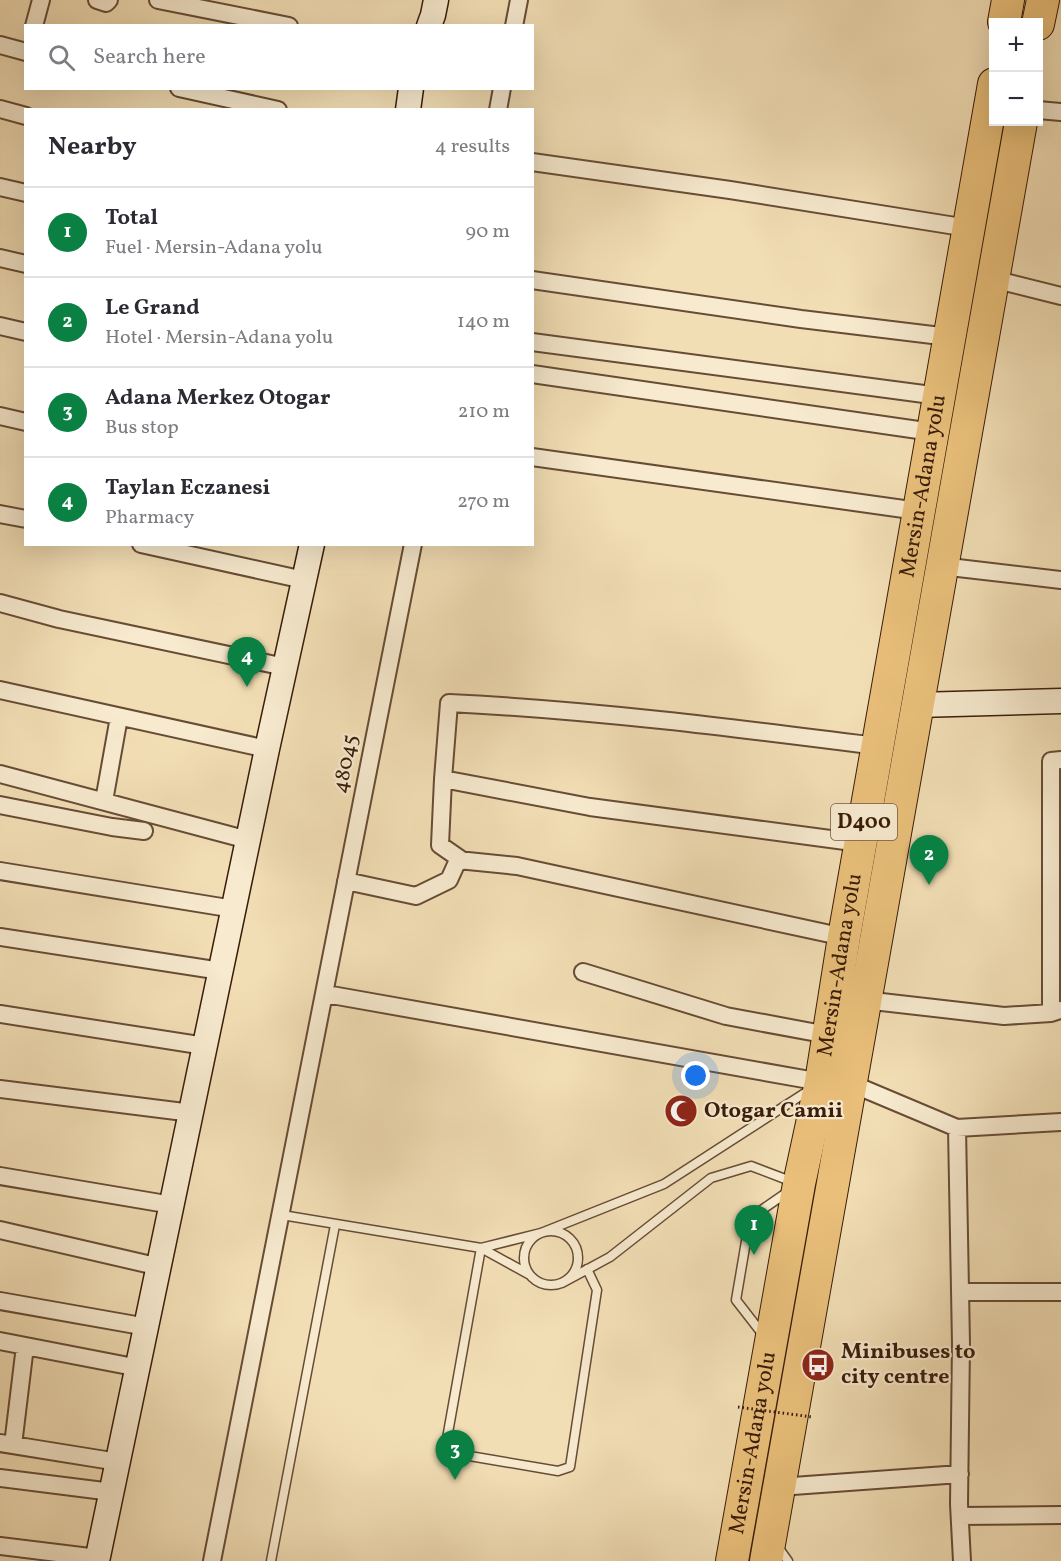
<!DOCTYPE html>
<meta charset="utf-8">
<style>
:root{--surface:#fff;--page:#f2f2f3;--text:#2b2b33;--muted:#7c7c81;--line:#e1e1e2;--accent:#0b8043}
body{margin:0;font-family:Vollkorn,serif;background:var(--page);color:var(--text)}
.controls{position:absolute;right:18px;top:18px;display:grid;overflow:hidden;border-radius:0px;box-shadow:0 6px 24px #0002}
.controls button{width:54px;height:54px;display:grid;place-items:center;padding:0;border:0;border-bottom:2px solid var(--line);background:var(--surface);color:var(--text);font:30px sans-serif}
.you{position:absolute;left:696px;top:1076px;width:21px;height:21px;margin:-15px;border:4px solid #fff;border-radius:50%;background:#1a73e8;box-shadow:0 0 0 9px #1a73e833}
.badge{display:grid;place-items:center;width:39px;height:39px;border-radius:50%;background:var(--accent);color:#fff;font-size:20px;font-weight:700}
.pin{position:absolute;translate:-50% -50px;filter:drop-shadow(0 2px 3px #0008)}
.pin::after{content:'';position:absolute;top:32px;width:21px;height:18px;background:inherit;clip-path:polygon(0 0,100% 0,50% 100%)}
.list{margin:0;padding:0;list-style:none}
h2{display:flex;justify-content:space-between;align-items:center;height:78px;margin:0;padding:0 24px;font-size:26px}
h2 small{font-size:20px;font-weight:400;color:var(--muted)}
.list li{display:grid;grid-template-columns:39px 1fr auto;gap:18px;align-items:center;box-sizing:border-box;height:90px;padding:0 24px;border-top:2px solid var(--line)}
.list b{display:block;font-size:22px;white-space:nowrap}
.list p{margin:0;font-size:20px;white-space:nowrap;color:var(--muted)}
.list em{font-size:20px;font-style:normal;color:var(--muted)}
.icon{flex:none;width:33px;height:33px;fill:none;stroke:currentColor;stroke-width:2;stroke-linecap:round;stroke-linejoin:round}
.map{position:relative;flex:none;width:1061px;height:1561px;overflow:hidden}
.search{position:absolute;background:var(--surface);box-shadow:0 6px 24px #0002;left:24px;top:24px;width:510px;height:66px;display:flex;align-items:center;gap:15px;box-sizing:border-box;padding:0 21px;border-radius:0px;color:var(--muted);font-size:22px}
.panel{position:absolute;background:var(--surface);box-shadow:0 6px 24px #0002;left:24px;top:108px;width:510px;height:438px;border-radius:0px}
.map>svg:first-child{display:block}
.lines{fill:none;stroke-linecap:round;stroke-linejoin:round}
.lane-casing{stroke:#674c35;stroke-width:11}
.street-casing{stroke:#674c35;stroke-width:20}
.secondary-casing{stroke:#391c0a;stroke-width:27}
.highway-casing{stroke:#391c0a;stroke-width:34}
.lane{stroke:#f7eacf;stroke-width:8}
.street{stroke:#f7eacf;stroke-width:16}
.secondary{stroke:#f7eacf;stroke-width:24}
.highway{stroke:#e9bf7a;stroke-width:32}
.path-bridge{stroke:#391c0a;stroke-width:3;stroke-dasharray:1.5 3;stroke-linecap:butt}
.labels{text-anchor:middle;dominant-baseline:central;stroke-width:4.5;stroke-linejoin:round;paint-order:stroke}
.shield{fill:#f7eacf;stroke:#725a45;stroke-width:1.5}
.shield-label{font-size:21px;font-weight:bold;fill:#391c0a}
.street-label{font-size:22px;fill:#391c0a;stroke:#f7eacf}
.poi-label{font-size:22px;font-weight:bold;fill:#391c0a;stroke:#f7eacf;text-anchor:start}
</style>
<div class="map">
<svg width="1061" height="1561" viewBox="0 0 1061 1561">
<rect width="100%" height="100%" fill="#f2deb5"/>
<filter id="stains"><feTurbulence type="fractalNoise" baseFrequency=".00333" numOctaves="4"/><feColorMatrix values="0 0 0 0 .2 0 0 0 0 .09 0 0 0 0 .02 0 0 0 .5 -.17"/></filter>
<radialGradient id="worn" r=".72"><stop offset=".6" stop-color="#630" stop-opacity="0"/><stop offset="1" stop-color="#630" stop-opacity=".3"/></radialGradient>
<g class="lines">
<defs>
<path id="lane" d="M 282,1215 L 481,1248 L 530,1275
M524 1258a27 27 0 1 1 54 0a27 27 0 1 1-54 0Z
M 481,1248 L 446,1444 L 452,1453 L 558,1471 L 570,1467 L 597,1290 L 587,1269
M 481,1248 L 541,1233 L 664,1184 L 811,1089
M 562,1283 L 610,1257 L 711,1178 L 751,1166 L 793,1182
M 764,1336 L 736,1300 L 750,1218 L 789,1191
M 778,1547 L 788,1561
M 271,1561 L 335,1225"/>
<path id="street" d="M 97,0 L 106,3 L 109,0
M 158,0 L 289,26
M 34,26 L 41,0
M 514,26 L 519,0
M 0,45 L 26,52
M 179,88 L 278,110
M 0,109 L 26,116
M 498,110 L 502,88
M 1038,110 L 1061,112
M 532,162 L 730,190 L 968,228
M 0,187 L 26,193
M 0,258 L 26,264
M 993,279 L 1061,296
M 532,280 L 801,319 L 949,337
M 0,326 L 26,332
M 532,342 L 939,396
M 532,374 L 932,432
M 0,416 L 26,422
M 532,457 L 918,511
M 0,514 L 26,519
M 141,544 L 304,580
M 941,566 L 1061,580
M 0,603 L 59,619 L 285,667
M 0,690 L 267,749
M 0,774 L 248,840
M 443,779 L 590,807 L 860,843
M 104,801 L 119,717
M 0,805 L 112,827 L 144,831
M 463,861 L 440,845 L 443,779 L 449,703 C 593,710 735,728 877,746
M 0,871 L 234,909
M 346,881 L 416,896 L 449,880 L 458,860 L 517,866 L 844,937
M 0,937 L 221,971
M 583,972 L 726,1016 L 828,1035
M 326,994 L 821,1082
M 864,1000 L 1004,1016 L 1051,1013 L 1060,1010
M 1051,1013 L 1051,761 L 1061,760
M 0,1014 L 205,1046
M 850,1083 L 957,1128 L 961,1344 L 959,1504 L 962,1561
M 0,1089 L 192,1113
M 957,1128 L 1061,1122
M 0,1176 L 172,1205
M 0,1230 L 160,1267
M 960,1292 L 1061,1292
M 0,1301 L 147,1327
M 0,1341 L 139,1368
M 0,1443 L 118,1462
M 13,1445 L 25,1346
M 0,1478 L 112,1492
M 779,1487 L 960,1474
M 960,1516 L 1061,1515
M 0,1546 L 98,1558
M 212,1561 C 281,1223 345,883 413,544"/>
<path id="secondary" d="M 429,26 L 433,15 L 436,0
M 408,110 L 411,88
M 917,705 L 1061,701
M 97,1561 L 267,749 L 312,544"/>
<g id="highway">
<path d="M 1004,22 L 1008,0"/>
<path d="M 1038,24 L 1043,0"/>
<path id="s1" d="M 732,1561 L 799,1184 L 821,1082 L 844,937 L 994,84"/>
<path d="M 766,1561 L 1021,122"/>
</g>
</defs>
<use href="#lane" class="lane-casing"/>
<use href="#street" class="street-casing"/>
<use href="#secondary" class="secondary-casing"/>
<use href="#highway" class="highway-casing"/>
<use href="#lane" class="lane"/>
<use href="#street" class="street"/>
<use href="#secondary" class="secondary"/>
<use href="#highway" class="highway"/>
<path class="path-bridge" d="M 738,1407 L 812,1417"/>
</g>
<defs>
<symbol id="mosque-disc" viewBox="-11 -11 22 22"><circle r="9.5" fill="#8f2418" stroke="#f7eacf"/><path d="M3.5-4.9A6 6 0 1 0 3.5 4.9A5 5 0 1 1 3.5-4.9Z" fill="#fff"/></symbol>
<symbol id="bus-disc" viewBox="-11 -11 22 22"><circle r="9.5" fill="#8f2418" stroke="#f7eacf"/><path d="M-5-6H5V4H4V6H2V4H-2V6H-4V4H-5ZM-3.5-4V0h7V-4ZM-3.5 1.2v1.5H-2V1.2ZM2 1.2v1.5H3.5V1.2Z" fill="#fff"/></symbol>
</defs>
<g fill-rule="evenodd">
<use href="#mosque-disc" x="662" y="1092" width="38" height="38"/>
<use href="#bus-disc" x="799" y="1346" width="38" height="38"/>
</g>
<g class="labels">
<rect class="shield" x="831" y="804" width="66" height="36" rx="4.5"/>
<g class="shield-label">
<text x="864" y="822">D400</text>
</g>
<g class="street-label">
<text stroke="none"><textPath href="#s1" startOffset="1092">Mersin-Adana yolu</textPath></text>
<text transform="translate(346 764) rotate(-79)">48045</text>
<text stroke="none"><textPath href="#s1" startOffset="606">Mersin-Adana yolu</textPath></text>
<text stroke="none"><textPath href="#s1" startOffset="120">Mersin-Adana yolu</textPath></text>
</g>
<g class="poi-label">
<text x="704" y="1111">Otogar Camii</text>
<text x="841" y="1352">Minibuses to<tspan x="841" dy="25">city centre</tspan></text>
</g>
</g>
<rect width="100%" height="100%" filter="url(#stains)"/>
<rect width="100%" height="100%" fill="url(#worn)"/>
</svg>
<div class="controls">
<button>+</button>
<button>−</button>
</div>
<div class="you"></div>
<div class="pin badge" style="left:754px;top:1255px">1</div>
<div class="pin badge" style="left:929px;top:885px">2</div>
<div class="pin badge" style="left:455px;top:1480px">3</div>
<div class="pin badge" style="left:247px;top:687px">4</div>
<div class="search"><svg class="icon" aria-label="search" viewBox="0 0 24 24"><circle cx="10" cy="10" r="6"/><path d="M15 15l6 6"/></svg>Search here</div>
<section class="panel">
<h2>Nearby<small>4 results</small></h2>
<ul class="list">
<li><span class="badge">1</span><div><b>Total</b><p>Fuel · Mersin-Adana yolu</p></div><em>90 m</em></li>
<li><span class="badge">2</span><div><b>Le Grand</b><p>Hotel · Mersin-Adana yolu</p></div><em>140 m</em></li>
<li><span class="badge">3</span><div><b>Adana Merkez Otogar</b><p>Bus stop</p></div><em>210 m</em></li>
<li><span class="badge">4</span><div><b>Taylan Eczanesi</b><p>Pharmacy</p></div><em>270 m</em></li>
</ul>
</section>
</div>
